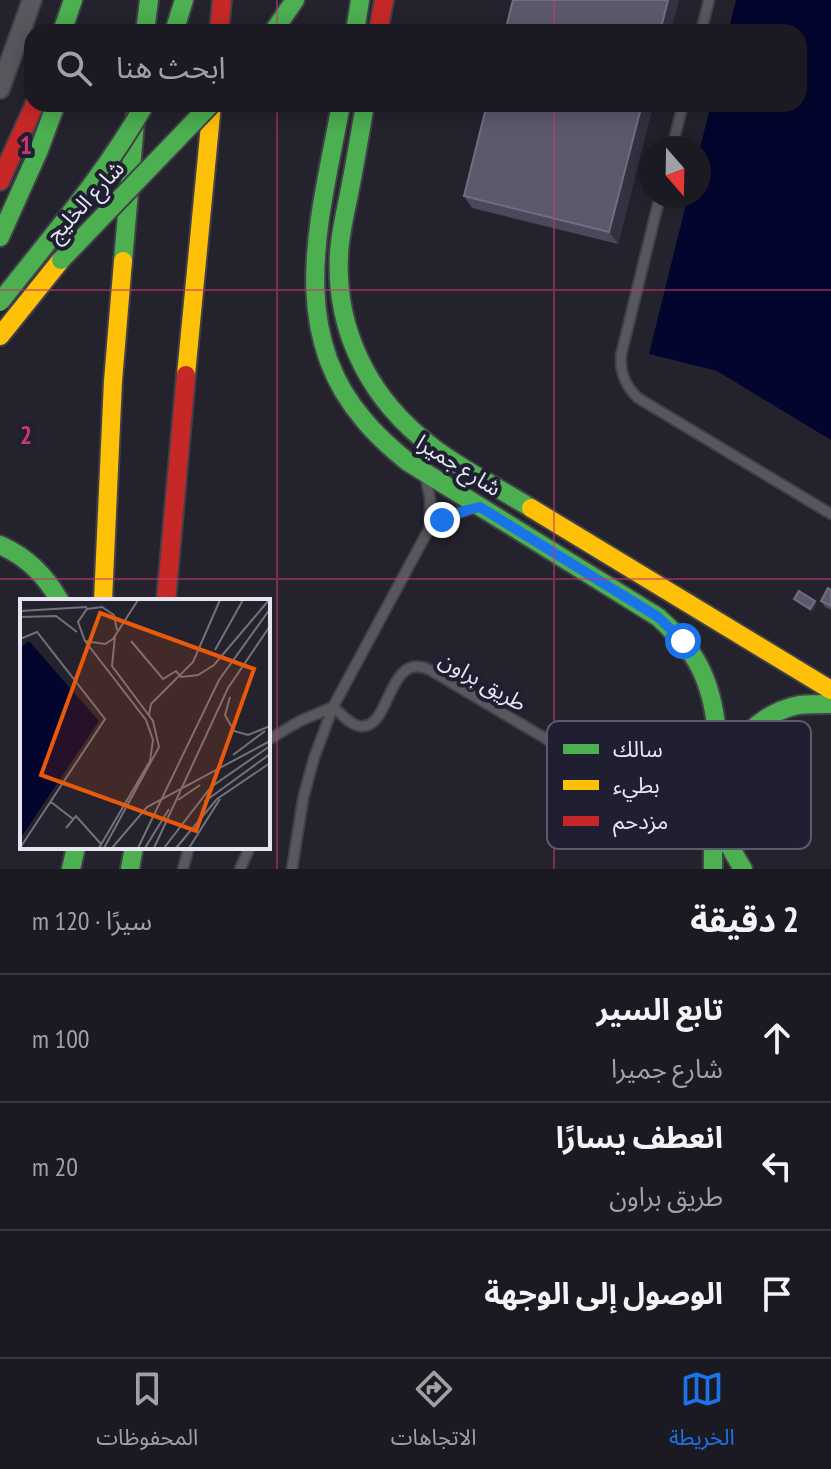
<!DOCTYPE html>
<html lang="ar">
<meta charset="utf-8">
<style>
:root{--surface:#1b1a22;--page:#28272f;--text:#f1f3f6;--muted:#a0a1a5;--line:#393840;--accent:#1a73e8}
body{margin:0;font-family:"PT Sans Narrow","Noto Sans Arabic",sans-serif;background:var(--page);color:var(--text);direction:rtl}
.compass{position:absolute;left:639px;top:136px;width:72px;height:72px;border-radius:50%;background:var(--surface);box-shadow:0 4px 20px #0003;rotate:160deg}
.stop{position:absolute;width:24px;height:24px;margin:-18px;border:6px solid #1a73e8;border-radius:50%;background:#fff}
.stop.end{background:#1a73e8;border-color:#fff;box-shadow:0 2px 8px #0008}
.list{margin:0;padding:0;list-style:none}
h2{display:flex;justify-content:space-between;align-items:center;height:104px;margin:0;padding:0 32px;font-size:34px}
h2 small{font-size:26px;font-weight:400;color:var(--muted)}
.list li{display:grid;grid-template-columns:52px 1fr auto;gap:24px;align-items:center;box-sizing:border-box;height:128px;padding:0 32px;border-top:2px solid var(--line)}
.list b{display:block;font-size:30px;white-space:nowrap}
.list p{margin:0;font-size:26px;white-space:nowrap;color:var(--muted)}
.list em{font-size:26px;font-style:normal;color:var(--muted)}
.icon{flex:none;width:44px;height:44px;fill:none;stroke:currentColor;stroke-width:2;stroke-linecap:round;stroke-linejoin:round}
.map{position:relative;flex:none;width:831px;height:869px;overflow:hidden;direction:ltr}
.search{position:absolute;background:var(--surface);box-shadow:0 4px 20px #0003;left:24px;right:24px;top:24px;height:88px;display:flex;align-items:center;gap:20px;box-sizing:border-box;padding:0 28px;border-radius:24px;color:var(--muted);font-size:30px}
.sheet{height:488px;background:var(--surface)}
nav{display:flex;justify-content:space-around;align-items:center;box-sizing:border-box;height:112px;border-top:2px solid var(--line);background:var(--surface);font-size:22px;color:var(--muted)}
nav a{display:grid;justify-items:center;gap:4px}
nav .on{color:var(--accent)}
.map>svg:first-child{display:block}
.water{fill:#03052e}
.lines{fill:none;stroke-linecap:round;stroke-linejoin:round}
.lane-casing{stroke:#414049;stroke-width:13}
.street-casing{stroke:#414049;stroke-width:22}
.fast-casing{stroke:#414049;stroke-width:22}
.slow-casing{stroke:#414049;stroke-width:22}
.jam-casing{stroke:#414049;stroke-width:22}
.lane{stroke:#57575e;stroke-width:9}
.street{stroke:#57575e;stroke-width:18}
.fast{stroke:#4caf50;stroke-width:18}
.slow{stroke:#ffc107;stroke-width:18}
.jam{stroke:#c62828;stroke-width:18}
.fast-bridge-casing{stroke:#414049;stroke-width:22;stroke-linecap:butt}
.fast-bridge{stroke:#4caf50;stroke-width:18}
.wall{fill:#4a485a}
.shaded-wall{fill:#343241}
.building{fill:#5b596b;stroke:#706f80;stroke-width:2}
.route{stroke:#1a73e8;stroke-width:10}
.grid{fill:none;stroke:#c73772;stroke-width:2;stroke-opacity:0.55}
.labels{text-anchor:middle;dominant-baseline:central;stroke-width:8;stroke-linejoin:round;paint-order:stroke}
.street-label{font-size:22px;fill:#e6e6f3;stroke:#201f31}
.inset-road{fill:none;stroke:#72717c;stroke-width:2}
.view{fill:#e8590c;fill-opacity:0.15;stroke:#e8590c;stroke-width:4}
.inset-edge{fill:none;stroke:#e6e6f3;stroke-width:4}
.key{fill:#201f31;stroke:#5b5b6b;stroke-width:2}
.key-label{font-size:22px;fill:#e6e6f3}
.grid-label{font-size:26px;text-anchor:middle;font-weight:bold;fill:#c73772;stroke:#201f31;stroke-width:8;stroke-linejoin:round;paint-order:stroke}
</style>
<div class="map">
<svg width="831" height="869" viewBox="0 0 831 869">
<rect width="100%" height="100%" fill="#24232d"/>
<path class="water" d="M 736,0 L 831,0 L 831,440 L 717,371 L 649,354 L 688,196 L 699,196 L 699,152 L 711,104 L 799,104 L 799,32 L 728,32 Z"/>
<g class="lines">
<defs>
<path id="lane" d="M 701,32 L 709,0
M 672,148 L 683,104
M 660,196 L 621,355 C 620,373 625,386 638,398 L 831,514
M 430,527 L 454,514 L 475,508
M 268,740 L 300,721 L 333,707 C 341,713 349,724 359,726 C 392,732 386,649 430,670 L 634,791
M 183,869 L 189,847
M 240,869 L 250,847
M 292,869 L 303,799 L 314,758 L 333,707 L 430,527 L 430,499 L 426,479"/>
<path id="street" d="M 0,89 L 32,0"/>
<path id="fast" d="M 62,32 L 73,0
M 145,32 L 149,0
M 174,32 L 184,0
M 273,32 L 295,0
M 355,32 L 360,0
M 341,104 C 322,211 284,328 364,420 C 377,436 392,449 408,462 L 658,617 C 670,628 682,640 692,654 C 718,692 718,741 720,786
M 365,104 C 360,134 355,164 349,194 C 345,214 340,234 339,254 C 335,325 365,390 419,436 C 452,465 494,485 531,508
M 0,237 L 39,150 L 56,104
M 123,261 L 136,111
M 0,545 C 27,557 45,575 60,601
M 71,869 L 76,847
M 130,869 L 134,847
M 713,869 L 713,853 L 719,821
M 743,869 C 732,851 721,833 719,811 C 716,763 751,714 799,705 C 810,704 821,704 831,704"/>
<path id="slow" d="M 0,336 L 61,260
M 186,375 L 212,104
M 531,508 L 831,690
M 103,601 L 113,381 L 123,261"/>
<path id="jam" d="M 219,32 L 222,0
M 378,32 L 384,0
M 0,181 L 35,104
M 166,601 L 186,375"/>
</defs>
<use href="#lane" class="lane-casing"/>
<use href="#street" class="street-casing"/>
<use href="#fast" class="fast-casing"/>
<use href="#slow" class="slow-casing"/>
<use href="#jam" class="jam-casing"/>
<use href="#lane" class="lane"/>
<use href="#street" class="street"/>
<use href="#fast" class="fast"/>
<use href="#slow" class="slow"/>
<use href="#jam" class="jam"/>
<defs>
<path id="fast-bridge" d="M 61,260 L 211,104
M 0,302 C 51,237 104,176 145,104"/>
</defs>
<use href="#fast-bridge" class="fast-bridge-casing"/>
<use href="#fast-bridge" class="fast-bridge"/>
</g>
<path class="wall" d="M 487,104 L 653,104 L 618,244 L 472,208 L 464,196 Z
M 831,590 L 831,610 L 825,607 L 821,601 Z"/>
<path class="shaded-wall" d="M 668,0 L 679,0 L 671,32 L 660,32 Z
M 642,104 L 653,104 L 618,244 L 609,232 Z
M 815,601 L 817,604 L 812,612 L 810,609 Z"/>
<path class="building" d="M 513,0 L 668,0 L 660,32 L 505,32 Z
M 487,104 L 642,104 L 609,232 L 464,196 Z
M 828,588 L 831,590 L 831,606 L 821,601 Z
M 799,591 L 815,601 L 810,609 L 794,599 Z"/>
<g class="lines">
<path class="route" d="M 442,520 L 467,510 L 480,507 L 658,617 L 683,641"/>
</g>
<path class="grid" d="M 277,0 L 277,32M 554,0 L 554,32M 277,104 L 277,869M 554,104 L 554,869M 0,290 L 831,290M 0,579 L 831,579"/>
<g class="labels">
<g class="street-label">
<text transform="translate(85 201) rotate(-47)">شارع الخليج</text>
<text transform="translate(459 465) rotate(32)">شارع جميرا</text>
<text transform="translate(483 681) rotate(30)">طريق براون</text>
</g>
</g>
<g transform="translate(20 599)">
<rect width="250" height="250" fill="#24232d"/>
<path d="M 9,42 L 79,122 L 0,240 L 0,49 Z" fill="#03052e"/>
<path class="inset-road" d="M 0,12 L 67,8M 0,18 L 36,17 L 57,33M 97,31 L 94,16 L 82,8 L 67,10 L 58,23 L 65,42 L 85,45 L 93,40 L 118,1M 0,40 L 17,33 L 85,120 L 0,249M 65,42 L 126,121 L 133,141 L 130,162 L 79,249M 111,42 L 143,80 L 156,72 L 161,78 L 178,76 L 194,66 L 249,1M 195,51 L 223,1M 210,98 L 205,116 L 214,132 L 228,136 L 250,127M 129,116 L 131,105 L 173,63 L 200,1M 213,156 L 245,132M 158,201 L 180,186M 31,203 L 53,220M 184,203 L 250,155M 46,229 L 56,217 L 81,245M 84,249 L 139,148 L 133,122 L 92,67 L 95,37M 92,249 L 127,208 L 250,142M 118,249 L 199,81 L 250,10M 125,249 L 149,210M 134,249 L 208,89 L 250,27M 144,249 L 191,188 L 250,147M 156,249 L 197,200 L 250,164M 169,249 L 200,200"/>
<path class="view" d="M 80,14 L 234,70 L 176,232 L 21,176 Z"/>
<rect width="250" height="250" class="inset-edge"/>
</g>
<rect x="547" y="721" width="264" height="128" rx="12" class="key"/>
<rect x="563" y="744" width="36" height="10" fill="#4caf50"/>
<rect x="563" y="780" width="36" height="10" fill="#ffc107"/>
<rect x="563" y="816" width="36" height="10" fill="#c62828"/>
<g class="key-label">
<text x="613" y="757">سالك</text>
<text x="613" y="793">بطيء</text>
<text x="613" y="829">مزدحم</text>
</g>
<g class="grid-label">
<text x="26" y="154">1</text>
<text x="26" y="444">2</text>
</g>
</svg>
<svg class="compass" viewBox="-18 -18 36 36"><path d="M0-13l5 13h-10z" fill="#e53935"/><path d="M0 13l5-13h-10z" fill="#a0a1a5"/></svg>
<div class="stop" style="left:683px;top:641px"></div>
<div class="stop end" style="left:442px;top:520px"></div>
<div class="search"><svg class="icon" aria-label="search" viewBox="0 0 24 24"><circle cx="10" cy="10" r="6"/><path d="M15 15l6 6"/></svg>ابحث هنا</div>
</div>
<section class="sheet">
<h2>2 دقيقة<small>سيرًا · 120 m</small></h2>
<ul class="list">
<li><svg class="icon" aria-label="ahead" viewBox="0 0 24 24"><path d="M12 20V5M6 11l6-6 6 6"/></svg><div><b>تابع السير</b><p>شارع جميرا</p></div><em>100 m</em></li>
<li><svg class="icon" aria-label="left" viewBox="0 0 24 24"><path d="M17 20v-9H6M10 6l-5 5 5 5"/></svg><div><b>انعطف يسارًا</b><p>طريق براون</p></div><em>20 m</em></li>
<li><svg class="icon" aria-label="arrive" viewBox="0 0 24 24"><path d="M6 21V4h12l-3 4 3 4H6"/></svg><div><b>الوصول إلى الوجهة</b></div></li>
</ul>
</section>
<nav>
<a class="on"><svg class="icon" aria-label="map" viewBox="0 0 24 24"><path d="M3 6l6-2 6 2 6-2v14l-6 2-6-2-6 2zM9 4v14M15 6v14"/></svg>الخريطة</a>
<a><svg class="icon" aria-label="directions" viewBox="0 0 24 24"><path d="M12 3l9 9-9 9-9-9zM9 14v-3h6M13 9l2 2-2 2"/></svg>الاتجاهات</a>
<a><svg class="icon" aria-label="saved" viewBox="0 0 24 24"><path d="M7 4h10v16l-5-4-5 4z"/></svg>المحفوظات</a>
</nav>
